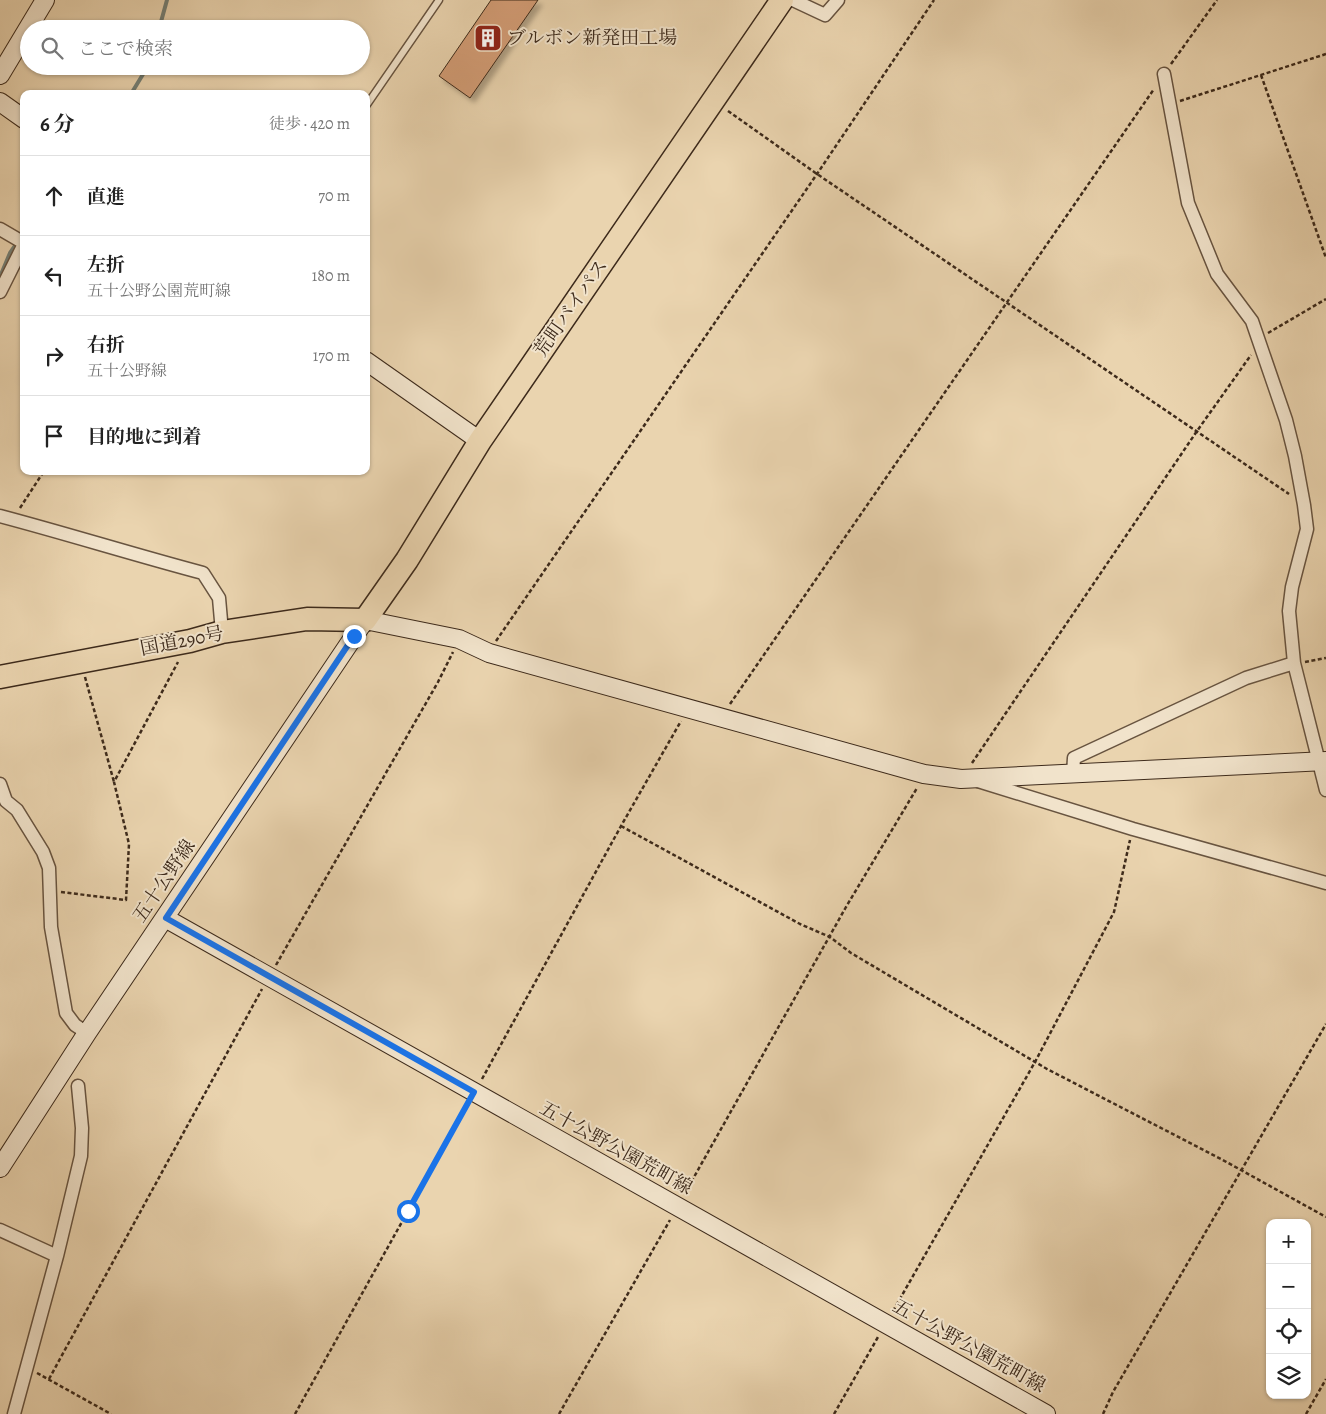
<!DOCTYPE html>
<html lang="ja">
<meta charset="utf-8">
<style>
:root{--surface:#fff;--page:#f2f2f2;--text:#222;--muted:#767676;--line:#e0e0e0}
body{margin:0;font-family:Alegreya,"Noto Serif JP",serif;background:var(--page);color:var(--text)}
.controls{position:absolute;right:15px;bottom:15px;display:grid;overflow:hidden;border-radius:10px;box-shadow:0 1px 4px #0004}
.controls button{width:45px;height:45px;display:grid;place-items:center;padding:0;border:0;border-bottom:1px solid var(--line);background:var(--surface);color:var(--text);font:25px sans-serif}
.stop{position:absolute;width:15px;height:15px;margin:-11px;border:4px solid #1a73e8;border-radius:50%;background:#fff}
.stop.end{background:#1a73e8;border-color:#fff;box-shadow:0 1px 5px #0008}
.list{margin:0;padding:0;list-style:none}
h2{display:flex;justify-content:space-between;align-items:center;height:65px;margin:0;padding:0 20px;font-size:21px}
h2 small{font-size:16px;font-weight:400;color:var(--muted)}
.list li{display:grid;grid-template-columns:32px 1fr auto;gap:15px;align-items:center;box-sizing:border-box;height:80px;padding:0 20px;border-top:1px solid var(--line)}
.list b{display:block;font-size:19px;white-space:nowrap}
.list p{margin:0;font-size:16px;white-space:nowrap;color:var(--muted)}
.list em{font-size:16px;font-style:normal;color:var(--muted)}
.icon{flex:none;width:28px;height:28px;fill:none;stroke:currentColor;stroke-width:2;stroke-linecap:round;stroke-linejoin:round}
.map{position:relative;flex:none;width:1326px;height:1414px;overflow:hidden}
.search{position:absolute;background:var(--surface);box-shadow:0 1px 4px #0004;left:20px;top:20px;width:350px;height:55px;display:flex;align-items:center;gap:12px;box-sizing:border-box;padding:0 18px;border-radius:28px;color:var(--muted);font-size:19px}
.panel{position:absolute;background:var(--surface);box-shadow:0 1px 4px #0004;left:20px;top:90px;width:350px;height:385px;border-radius:10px}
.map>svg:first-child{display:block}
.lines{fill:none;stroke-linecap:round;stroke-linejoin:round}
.stream{stroke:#747f75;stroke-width:4}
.building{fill:#d29c74;stroke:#3d2a1b;filter:url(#shadow)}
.lane-casing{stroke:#685440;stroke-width:9}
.street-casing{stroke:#685440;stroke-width:15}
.secondary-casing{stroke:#3d2a1b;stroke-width:20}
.highway-casing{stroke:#3d2a1b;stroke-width:25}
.path{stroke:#3d2a1b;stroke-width:2.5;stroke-dasharray:4 2.5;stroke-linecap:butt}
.lane{stroke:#f1e3cb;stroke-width:6}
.street{stroke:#f1e3cb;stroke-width:12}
.secondary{stroke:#f1e3cb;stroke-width:18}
.highway{stroke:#ead4af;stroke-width:22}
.route{stroke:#1a73e8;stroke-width:6}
.labels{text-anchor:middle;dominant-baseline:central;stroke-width:4;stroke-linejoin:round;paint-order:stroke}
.poi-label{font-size:19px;fill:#3d2a1b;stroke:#f1e3cb;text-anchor:start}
.street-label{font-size:19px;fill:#3d2a1b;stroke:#f1e3cb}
</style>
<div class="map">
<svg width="1326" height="1414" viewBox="0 0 1326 1414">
<defs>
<filter id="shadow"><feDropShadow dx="4.5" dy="4.5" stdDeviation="2.5" flood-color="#0004"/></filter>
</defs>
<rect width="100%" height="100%" fill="#ead4af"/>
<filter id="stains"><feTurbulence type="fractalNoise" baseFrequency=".004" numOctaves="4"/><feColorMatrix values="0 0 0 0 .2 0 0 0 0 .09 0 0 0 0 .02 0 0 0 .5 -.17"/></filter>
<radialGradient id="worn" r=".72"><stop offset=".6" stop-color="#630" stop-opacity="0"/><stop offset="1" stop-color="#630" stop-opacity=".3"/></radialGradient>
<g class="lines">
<path class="stream" d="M 159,29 L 167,0
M 131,94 L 148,66
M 0,277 L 10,253 L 24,233"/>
</g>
<path class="building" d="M 491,0 L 538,0 L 470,98 L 439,76 Z"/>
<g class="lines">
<defs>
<path id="lane" d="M 366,106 L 439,0"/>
<path id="street" d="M 793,0 L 825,15 L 838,0
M 1164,74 L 1188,203 L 1217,274 L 1252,321 L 1286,420 L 1295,456 L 1304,505 L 1307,529 L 1292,587 L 1289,611 L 1294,663 L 1326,790
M 0,229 L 24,243
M 0,292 L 24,244
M 0,516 C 68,534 135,555 203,573 L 219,598 L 222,632
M 1073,774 L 1074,758 L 1246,678 L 1294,663
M 978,781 L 1133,829 L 1326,883
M 0,784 L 6,801 L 17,810 L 43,852 L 49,868 L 51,927 L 66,1013 L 75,1025 L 87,1033
M 0,1230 L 57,1256
M 14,1414 L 57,1256 L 81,1156 L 82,1128 L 78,1086"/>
<path id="secondary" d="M 0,75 L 45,0
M 0,102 L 24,119
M 366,361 L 480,441
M 165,918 L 1046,1414
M 0,1168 L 87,1033 L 365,620 L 459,639 L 489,653 L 924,774 L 961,779 L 1326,761"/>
<path id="highway" d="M 0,677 L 190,641 L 222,632 L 307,619 L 365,620 L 407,560 L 480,441 L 782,0"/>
</defs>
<use href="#lane" class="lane-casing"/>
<use href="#street" class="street-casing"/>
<use href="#secondary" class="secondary-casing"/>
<use href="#highway" class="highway-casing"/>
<path class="path" d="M 1171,64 L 1217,0
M 1261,75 L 1326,258
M 1180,101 L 1326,54
M 728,111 L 817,174 L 1289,494
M 1268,333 L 1326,299
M 20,508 L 44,471
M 496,641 L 817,174 L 934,0
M 1305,662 L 1326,658
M 85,677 L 114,782
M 730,704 L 1154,89
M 972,763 L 1197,431 L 1251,355
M 621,826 L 800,924 L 830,937 L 851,953 L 1047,1069 L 1221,1159 L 1326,1217
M 61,892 L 126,900 L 129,844 L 114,782 L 178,662
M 276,965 L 438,682 L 453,652
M 482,1079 L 621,826 L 681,721
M 685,1193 L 846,907 L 917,788
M 893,1311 L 1035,1062 L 1114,912 L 1130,840
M 37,1373 L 111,1414
M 49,1379 L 262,989
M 295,1414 L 467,1105
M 559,1414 L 670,1220
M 834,1414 L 878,1337
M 1103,1414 L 1113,1392 L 1326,1024
M 1306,1414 L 1326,1379"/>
<use href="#lane" class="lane"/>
<use href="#street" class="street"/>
<use href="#secondary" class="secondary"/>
<use href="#highway" class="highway"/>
</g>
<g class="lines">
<path class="route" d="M 354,636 L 166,918 L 474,1092 L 408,1211"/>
</g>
<defs>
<symbol id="building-square" viewBox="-11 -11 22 22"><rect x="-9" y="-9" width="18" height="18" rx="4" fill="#8f2418" stroke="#f1e3cb"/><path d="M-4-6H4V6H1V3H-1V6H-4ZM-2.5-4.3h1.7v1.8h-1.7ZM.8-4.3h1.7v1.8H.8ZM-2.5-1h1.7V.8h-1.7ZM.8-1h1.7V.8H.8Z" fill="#fff"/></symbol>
</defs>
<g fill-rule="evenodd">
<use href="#building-square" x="472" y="22" width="32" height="32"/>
</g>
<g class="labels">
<g class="poi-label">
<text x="507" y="38">ブルボン新発田工場</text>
</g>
<g class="street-label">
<text transform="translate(571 308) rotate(-55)">荒町バイパス</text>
<text transform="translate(182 641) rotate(-11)">国道290号</text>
<text transform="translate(164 881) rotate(-56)">五十公野線</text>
<text transform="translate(616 1148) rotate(29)">五十公野公園荒町線</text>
<text transform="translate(969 1346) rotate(29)">五十公野公園荒町線</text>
</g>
</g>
<rect width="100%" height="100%" filter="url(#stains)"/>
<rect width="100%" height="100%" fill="url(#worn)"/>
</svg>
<div class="controls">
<button>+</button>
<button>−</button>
<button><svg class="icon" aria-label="locate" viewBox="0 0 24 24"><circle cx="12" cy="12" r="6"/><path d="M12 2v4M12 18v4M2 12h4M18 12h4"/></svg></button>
<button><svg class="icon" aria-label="layers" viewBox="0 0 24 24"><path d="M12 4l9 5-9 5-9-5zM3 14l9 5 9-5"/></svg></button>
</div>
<div class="stop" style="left:408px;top:1211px"></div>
<div class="stop end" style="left:354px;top:636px"></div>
<div class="search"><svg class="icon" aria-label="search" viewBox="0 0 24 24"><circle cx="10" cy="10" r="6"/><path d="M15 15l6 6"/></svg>ここで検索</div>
<section class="panel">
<h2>6 分<small>徒歩 · 420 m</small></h2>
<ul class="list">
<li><svg class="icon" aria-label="ahead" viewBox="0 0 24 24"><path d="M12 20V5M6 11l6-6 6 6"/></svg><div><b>直進</b></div><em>70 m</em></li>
<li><svg class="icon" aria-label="left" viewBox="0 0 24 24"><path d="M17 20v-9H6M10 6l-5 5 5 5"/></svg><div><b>左折</b><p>五十公野公園荒町線</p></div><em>180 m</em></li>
<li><svg class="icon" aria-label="right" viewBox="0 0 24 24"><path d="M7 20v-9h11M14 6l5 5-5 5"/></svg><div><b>右折</b><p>五十公野線</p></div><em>170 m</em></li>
<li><svg class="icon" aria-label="arrive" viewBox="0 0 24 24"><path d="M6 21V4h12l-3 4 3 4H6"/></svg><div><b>目的地に到着</b></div></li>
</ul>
</section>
</div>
